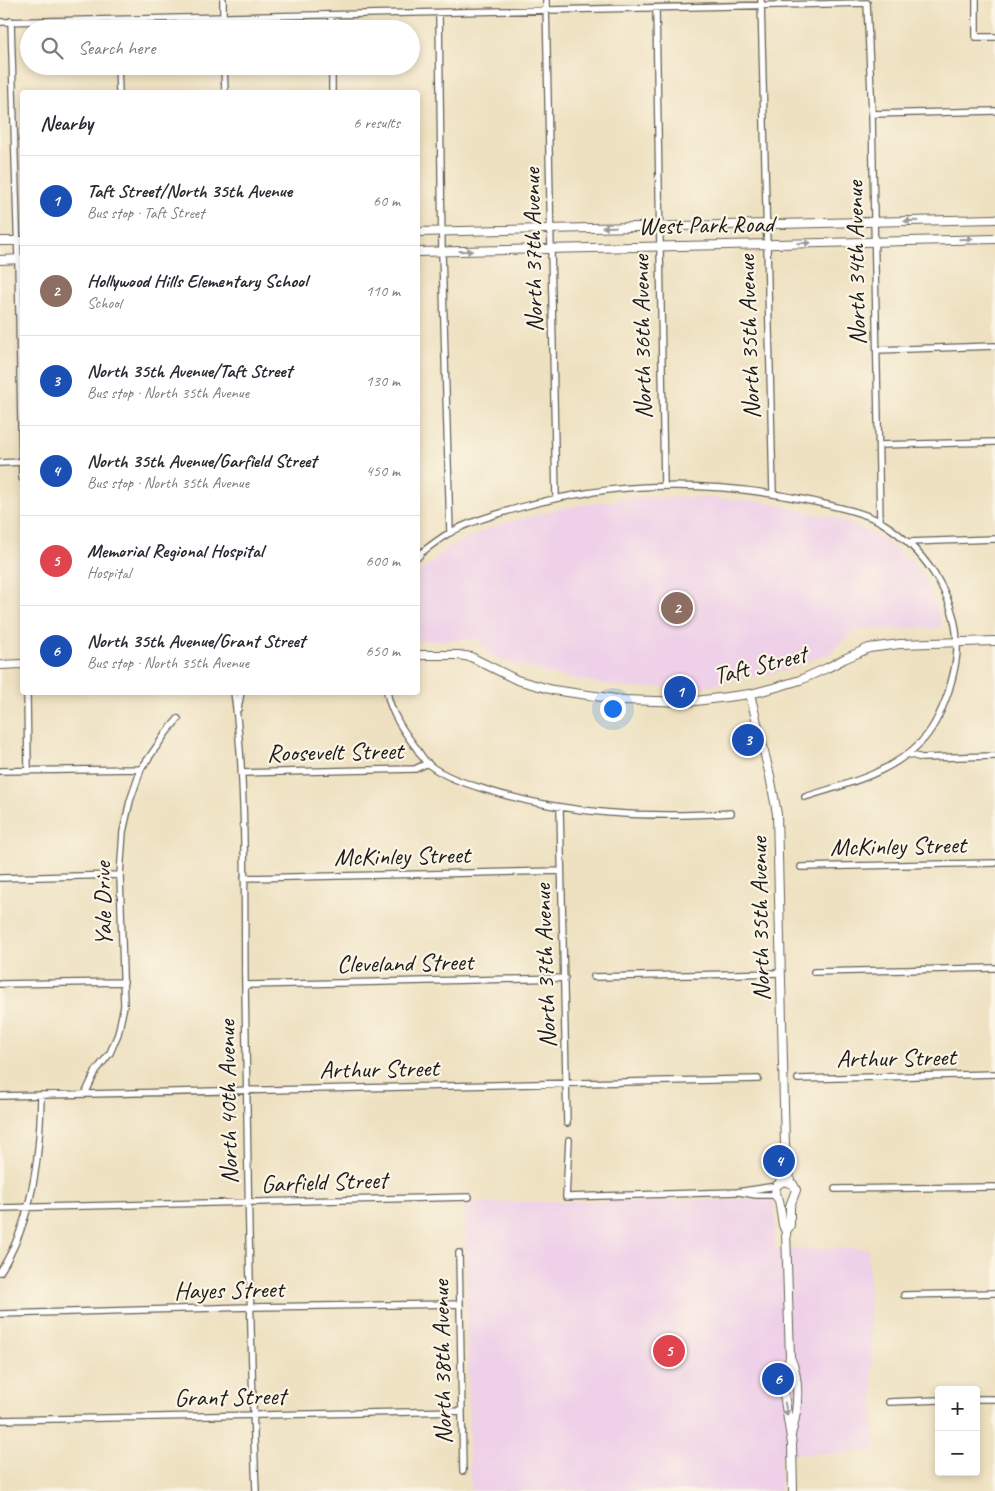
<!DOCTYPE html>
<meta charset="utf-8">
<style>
:root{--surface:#fff;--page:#f2f2f3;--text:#2b2b33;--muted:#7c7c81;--line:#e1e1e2;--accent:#b5179e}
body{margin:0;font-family:Caveat,sans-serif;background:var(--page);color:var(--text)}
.controls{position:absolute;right:15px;bottom:15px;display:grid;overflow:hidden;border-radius:5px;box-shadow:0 2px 8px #0003}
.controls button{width:45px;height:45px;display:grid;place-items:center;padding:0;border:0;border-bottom:1px solid var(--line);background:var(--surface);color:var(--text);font:25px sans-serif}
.you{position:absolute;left:612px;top:708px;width:18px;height:18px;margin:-12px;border:4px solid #fff;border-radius:50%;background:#1a73e8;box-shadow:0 0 0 8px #1a73e833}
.badge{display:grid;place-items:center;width:32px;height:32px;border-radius:50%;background:var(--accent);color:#fff;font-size:16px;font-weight:700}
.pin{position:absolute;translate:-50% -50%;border:2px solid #fff;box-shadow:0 1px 5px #0006}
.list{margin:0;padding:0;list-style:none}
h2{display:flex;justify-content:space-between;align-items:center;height:65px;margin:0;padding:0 20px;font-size:21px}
h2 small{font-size:16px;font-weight:400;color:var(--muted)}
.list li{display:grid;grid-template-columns:32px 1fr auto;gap:15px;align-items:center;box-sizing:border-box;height:90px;padding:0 20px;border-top:1px solid var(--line)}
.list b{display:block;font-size:19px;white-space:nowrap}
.list p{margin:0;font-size:16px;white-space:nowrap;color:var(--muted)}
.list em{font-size:16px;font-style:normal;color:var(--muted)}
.icon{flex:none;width:28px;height:28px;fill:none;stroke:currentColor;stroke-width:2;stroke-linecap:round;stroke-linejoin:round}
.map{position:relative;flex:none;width:995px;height:1491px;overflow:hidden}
.search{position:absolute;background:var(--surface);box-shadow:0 2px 8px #0003;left:20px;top:20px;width:400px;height:55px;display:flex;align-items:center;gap:12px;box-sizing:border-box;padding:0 18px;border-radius:28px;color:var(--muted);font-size:19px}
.panel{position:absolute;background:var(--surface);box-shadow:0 2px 8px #0003;left:20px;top:90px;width:400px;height:605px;border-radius:5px}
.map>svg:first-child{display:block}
.built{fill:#eed0e8}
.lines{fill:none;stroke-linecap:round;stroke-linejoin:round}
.minor-casing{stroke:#666156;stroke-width:8}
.tertiary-casing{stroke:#666156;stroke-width:10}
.minor{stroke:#fff;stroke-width:5.5}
.tertiary{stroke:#fff;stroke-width:8}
.oneway{fill:#999}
.labels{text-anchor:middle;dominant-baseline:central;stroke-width:4.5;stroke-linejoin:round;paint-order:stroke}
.street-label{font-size:25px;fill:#1c1c1c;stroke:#fcf5e5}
</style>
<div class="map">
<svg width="995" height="1491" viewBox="0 0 995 1491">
<rect width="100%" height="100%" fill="#fcf5e5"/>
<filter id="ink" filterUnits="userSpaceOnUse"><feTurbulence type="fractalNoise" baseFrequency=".02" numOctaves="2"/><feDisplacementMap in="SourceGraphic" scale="10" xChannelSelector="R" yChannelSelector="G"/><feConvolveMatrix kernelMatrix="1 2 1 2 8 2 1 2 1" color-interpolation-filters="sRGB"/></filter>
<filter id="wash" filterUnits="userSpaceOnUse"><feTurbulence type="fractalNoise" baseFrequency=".0096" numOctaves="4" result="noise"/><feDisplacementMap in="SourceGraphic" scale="20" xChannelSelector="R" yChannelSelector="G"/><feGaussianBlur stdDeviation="1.12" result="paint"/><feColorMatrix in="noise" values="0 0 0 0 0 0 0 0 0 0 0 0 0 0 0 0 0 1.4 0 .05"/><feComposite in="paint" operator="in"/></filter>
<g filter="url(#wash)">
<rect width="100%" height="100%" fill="#eee1c1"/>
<path class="built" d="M 689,497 L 759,501 L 840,519 L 882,538 L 913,563 L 930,589 L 942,626 L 939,628 L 860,629 L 848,636 L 830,653 L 788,670 L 708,686 L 627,688 L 552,675 L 495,658 L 477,639 L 418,641 L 418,577 L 420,572 L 450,546 L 492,527 L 563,508 L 630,498 Z
M 771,1199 L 774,1202 L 775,1208 L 775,1249 L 868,1248 L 875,1452 L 781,1455 L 780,1491 L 470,1491 L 465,1203 Z"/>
</g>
<g filter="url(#ink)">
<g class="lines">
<defs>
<path id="minor" d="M 223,0 L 223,29
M 546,0 L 556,498
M 761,0 L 773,493
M 976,0 L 976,37 L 995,37
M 656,9 L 664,485
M 439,13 L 442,252 L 450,533
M 331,16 L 331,29
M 11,21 L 18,259 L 22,478
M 0,22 L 867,3 L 872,114 L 880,521
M 118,66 L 119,92
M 224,66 L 225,92
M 332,66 L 332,92
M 872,114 L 995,111
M 877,350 L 995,346
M 879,445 L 995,442
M 0,463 L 22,462
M 908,542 L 995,539
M 418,557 L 421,553 C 430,546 439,539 449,533 C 471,521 495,515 518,508 C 612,481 711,480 806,500 C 828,505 861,511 881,522 C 922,547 955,593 957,642 C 958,658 953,677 948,693 C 942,710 934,729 921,742 C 890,774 846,784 805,797
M 27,692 L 28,770
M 234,692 C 247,789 244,888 245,985 C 248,1154 249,1323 256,1491
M 387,692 C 391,714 404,732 417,749 C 420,754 424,760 428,764 C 444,777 468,784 487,790 C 567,815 649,818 731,813
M 238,709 L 241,692
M 908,754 L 922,758 L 995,756
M 0,771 L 141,769
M 241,773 L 415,769 L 428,763
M 560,808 L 567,1123
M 801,867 L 995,863
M 0,878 L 120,875
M 244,878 L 561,871
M 814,972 L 995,968
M 594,977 L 781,973
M 0,984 L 124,982
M 245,985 L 565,978
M 798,1079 L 995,1074
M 85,1094 L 96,1071 L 110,1053 L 118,1034 L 124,1006 L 120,875 L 123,832 L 130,801 L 141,769 L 166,733 L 178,719
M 0,1096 L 758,1079
M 569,1140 L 566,1197 L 737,1192 L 776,1186
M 835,1189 L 995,1187
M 739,1192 L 756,1195 L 775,1195
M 0,1208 L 469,1197
M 459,1253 L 463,1471
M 0,1272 C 33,1221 40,1155 41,1095
M 904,1295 L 995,1293
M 0,1314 L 251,1307 L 459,1304
M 976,1399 L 995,1399
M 889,1402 L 939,1400
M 0,1420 L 462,1411"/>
<path id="tertiary" d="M 418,232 L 995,219
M 0,241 L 22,241
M 418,252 L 995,239
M 0,260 L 22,259
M 418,655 L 458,655 L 471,657 L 517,680 L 553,690 L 623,700 L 688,702 L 750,694 L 777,687 L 800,680 L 827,668 L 844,659 L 869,648 L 900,644 L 995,641
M 0,665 L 22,664
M 750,694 L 770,776 L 777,814 L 785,1146 L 780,1182
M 785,1146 L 788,1156 L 790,1182
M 786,1232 L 783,1225 L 779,1200 L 775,1195 L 776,1186 L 783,1181 L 793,1184 L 796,1190 L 790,1206 L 790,1225 L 786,1232 L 790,1357 L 783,1388 L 792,1444 L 793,1491
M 790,1357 C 801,1381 798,1410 791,1435"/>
</defs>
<use href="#minor" class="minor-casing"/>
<use href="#tertiary" class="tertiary-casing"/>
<use href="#minor" class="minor"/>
<use href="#tertiary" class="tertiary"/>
</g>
<defs><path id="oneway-solid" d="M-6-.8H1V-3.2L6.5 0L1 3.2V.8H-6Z" transform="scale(1.25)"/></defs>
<g class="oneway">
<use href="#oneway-solid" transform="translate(911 221) rotate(179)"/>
<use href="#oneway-solid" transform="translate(609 227) rotate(179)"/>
<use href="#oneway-solid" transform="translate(966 239) rotate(-1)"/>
<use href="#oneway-solid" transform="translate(804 243) rotate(-1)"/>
<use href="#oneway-solid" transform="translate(466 251) rotate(-2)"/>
<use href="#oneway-solid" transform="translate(786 1409) rotate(80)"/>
</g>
</g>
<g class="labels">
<g class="street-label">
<text transform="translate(706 225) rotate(-1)">West Park Road</text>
<text transform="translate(533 250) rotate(-91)">North 37th Avenue</text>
<text transform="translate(856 263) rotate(-91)">North 34th Avenue</text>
<text transform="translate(642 337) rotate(-91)">North 36th Avenue</text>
<text transform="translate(749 337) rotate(-92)">North 35th Avenue</text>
<text transform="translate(760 665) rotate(-14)">Taft Street</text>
<text transform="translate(335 752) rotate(-1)">Roosevelt Street</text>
<text transform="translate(898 846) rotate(-1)">McKinley Street</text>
<text transform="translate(402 856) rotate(-1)">McKinley Street</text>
<text transform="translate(103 904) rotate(-91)">Yale Drive</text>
<text transform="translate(760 919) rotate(-91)">North 35th Avenue</text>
<text transform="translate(405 963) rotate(-1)">Cleveland Street</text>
<text transform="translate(545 966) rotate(-92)">North 37th Avenue</text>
<text transform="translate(896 1058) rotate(-1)">Arthur Street</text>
<text transform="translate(379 1069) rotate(-1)">Arthur Street</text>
<text transform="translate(228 1102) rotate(-91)">North 40th Avenue</text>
<text transform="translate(324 1182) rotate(-2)">Garfield Street</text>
<text transform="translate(229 1290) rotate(-1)">Hayes Street</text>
<text transform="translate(442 1362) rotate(-91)">North 38th Avenue</text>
<text transform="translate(230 1397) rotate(-1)">Grant Street</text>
</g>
</g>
</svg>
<div class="controls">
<button>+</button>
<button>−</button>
</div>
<div class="you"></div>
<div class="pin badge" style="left:680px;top:692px;background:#1a4fb4">1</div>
<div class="pin badge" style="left:677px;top:608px;background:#8d6e63">2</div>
<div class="pin badge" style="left:748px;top:740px;background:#1a4fb4">3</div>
<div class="pin badge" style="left:779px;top:1161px;background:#1a4fb4">4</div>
<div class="pin badge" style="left:669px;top:1351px;background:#e0444e">5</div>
<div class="pin badge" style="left:778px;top:1379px;background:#1a4fb4">6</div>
<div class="search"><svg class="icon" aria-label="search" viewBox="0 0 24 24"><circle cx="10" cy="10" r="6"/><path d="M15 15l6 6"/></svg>Search here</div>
<section class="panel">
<h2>Nearby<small>6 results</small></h2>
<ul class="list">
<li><span class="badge" style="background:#1a4fb4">1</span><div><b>Taft Street/North 35th Avenue</b><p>Bus stop · Taft Street</p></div><em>60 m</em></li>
<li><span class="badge" style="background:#8d6e63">2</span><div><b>Hollywood Hills Elementary School</b><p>School</p></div><em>110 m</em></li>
<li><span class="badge" style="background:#1a4fb4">3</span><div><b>North 35th Avenue/Taft Street</b><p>Bus stop · North 35th Avenue</p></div><em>130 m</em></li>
<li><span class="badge" style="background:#1a4fb4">4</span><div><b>North 35th Avenue/Garfield Street</b><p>Bus stop · North 35th Avenue</p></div><em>450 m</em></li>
<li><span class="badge" style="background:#e0444e">5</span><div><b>Memorial Regional Hospital</b><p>Hospital</p></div><em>600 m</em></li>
<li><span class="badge" style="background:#1a4fb4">6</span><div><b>North 35th Avenue/Grant Street</b><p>Bus stop · North 35th Avenue</p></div><em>650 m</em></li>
</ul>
</section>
</div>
